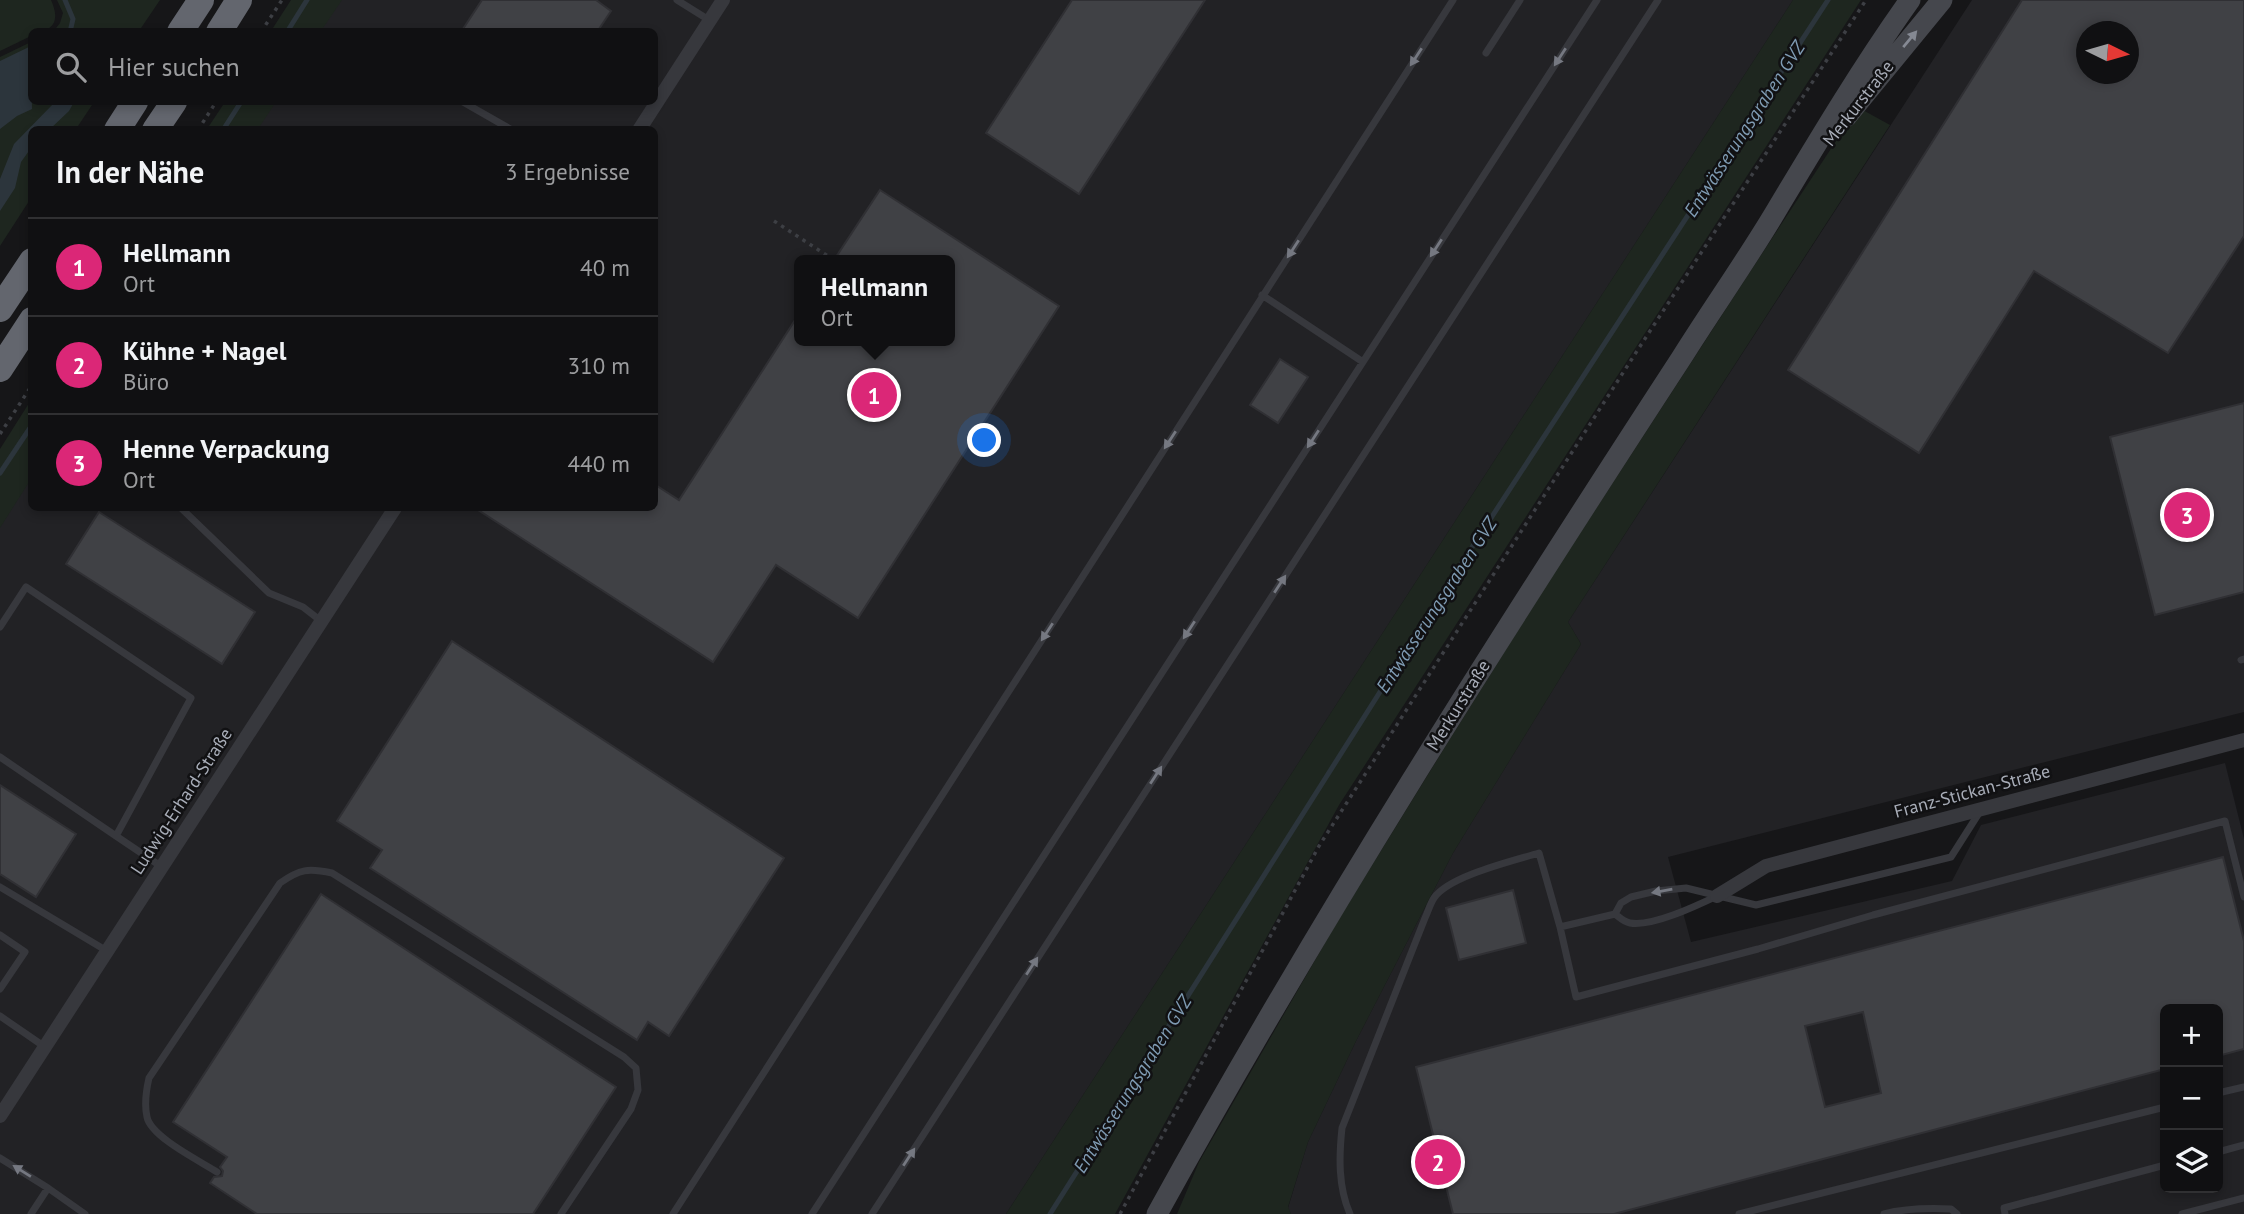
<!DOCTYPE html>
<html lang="de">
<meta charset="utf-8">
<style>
:root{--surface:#101012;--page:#19191b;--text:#f1f3f6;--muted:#9c9d9f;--line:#303032;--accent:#db2777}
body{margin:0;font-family:"PT Sans",sans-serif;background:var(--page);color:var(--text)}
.controls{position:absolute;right:21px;bottom:21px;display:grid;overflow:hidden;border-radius:10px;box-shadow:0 4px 10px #0003}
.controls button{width:63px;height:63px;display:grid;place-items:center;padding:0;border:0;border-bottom:2px solid var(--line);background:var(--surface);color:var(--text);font:35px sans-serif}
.compass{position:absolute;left:2076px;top:21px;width:63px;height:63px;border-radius:50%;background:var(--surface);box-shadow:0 4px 10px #0003;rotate:95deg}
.you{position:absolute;left:985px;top:441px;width:24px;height:24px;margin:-18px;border:5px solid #fff;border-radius:50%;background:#1a73e8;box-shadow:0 0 0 10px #1a73e833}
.badge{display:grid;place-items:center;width:46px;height:46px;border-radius:50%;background:var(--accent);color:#fff;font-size:23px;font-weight:700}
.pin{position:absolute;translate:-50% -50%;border:4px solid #fff;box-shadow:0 2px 7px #0006}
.popup{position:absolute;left:794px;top:255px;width:161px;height:91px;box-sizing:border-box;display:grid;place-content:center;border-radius:10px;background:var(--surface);filter:drop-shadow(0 2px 5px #0005);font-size:23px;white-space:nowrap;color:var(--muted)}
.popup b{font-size:26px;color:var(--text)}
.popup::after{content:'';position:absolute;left:50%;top:100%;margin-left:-14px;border:14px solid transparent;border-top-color:var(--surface)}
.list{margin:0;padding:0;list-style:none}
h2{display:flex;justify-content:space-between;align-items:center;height:91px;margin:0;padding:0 28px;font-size:30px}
h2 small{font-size:23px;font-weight:400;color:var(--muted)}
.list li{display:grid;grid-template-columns:46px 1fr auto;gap:21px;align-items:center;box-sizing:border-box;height:98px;padding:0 28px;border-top:2px solid var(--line)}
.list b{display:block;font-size:26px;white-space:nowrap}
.list p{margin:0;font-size:23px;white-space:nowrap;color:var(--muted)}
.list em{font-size:23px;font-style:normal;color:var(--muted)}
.icon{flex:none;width:38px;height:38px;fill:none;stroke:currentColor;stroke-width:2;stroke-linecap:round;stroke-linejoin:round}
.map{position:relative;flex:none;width:2244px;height:1214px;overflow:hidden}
.search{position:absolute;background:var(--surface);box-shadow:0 4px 10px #0003;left:28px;top:28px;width:630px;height:77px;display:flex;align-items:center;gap:18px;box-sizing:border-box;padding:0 24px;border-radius:10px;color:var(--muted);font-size:26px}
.panel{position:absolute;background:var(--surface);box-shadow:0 4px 10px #0003;left:28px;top:126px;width:630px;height:385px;border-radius:10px}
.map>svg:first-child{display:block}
.built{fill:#222225;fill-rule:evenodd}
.green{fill:#1e261f}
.water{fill:#2c353c}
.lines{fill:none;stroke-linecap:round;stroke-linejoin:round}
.stream{stroke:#2c353c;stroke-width:5}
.building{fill:#404145;stroke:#303034;stroke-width:2;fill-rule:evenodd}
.path{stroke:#3d3f44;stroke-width:3.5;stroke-dasharray:3.5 5;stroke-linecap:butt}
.lane{stroke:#37383d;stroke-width:7}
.street{stroke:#37383d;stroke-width:14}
.secondary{stroke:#45474d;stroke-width:21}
.highway{stroke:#63666e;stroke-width:26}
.oneway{fill:#858993}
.oneway2{fill:#757881}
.labels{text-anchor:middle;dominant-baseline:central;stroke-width:5;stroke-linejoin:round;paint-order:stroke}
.street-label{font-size:18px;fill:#a8adb8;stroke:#111113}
.water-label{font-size:19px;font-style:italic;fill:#7f9bb3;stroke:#111113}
</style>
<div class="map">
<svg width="2244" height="1214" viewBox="0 0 2244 1214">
<rect width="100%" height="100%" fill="#161618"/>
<path class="built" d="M 341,0 L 1793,0 L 1006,1214 L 0,1214 L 0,527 L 31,478 L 32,508 L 654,508 L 654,130 L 257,129 L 275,102 L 654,102 L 654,32 L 320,31 ZM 799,260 L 949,260 L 949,341 L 799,341 Z
M 1972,0 L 2244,0 L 2244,712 L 1668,857 L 1691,942 L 1952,881 L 1981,825 L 2225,763 L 2244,839 L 2244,1214 L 1291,1214 L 1288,1208 L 1308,1142 L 1356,1041 L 1453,853 L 1581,644 L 1568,622 ZM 2086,32 L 2128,32 L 2128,74 L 2086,74 ZM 2165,1009 L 2218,1009 L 2218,1188 L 2165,1188 Z"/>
<path class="green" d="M 0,0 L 51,0 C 60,20 55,32 32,32 L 31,36 L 0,51 Z
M 57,0 L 160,0 L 139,31 L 53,32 L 60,23 L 63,13 Z
M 291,0 L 342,0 L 321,31 L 271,31 Z
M 1793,0 L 1861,0 L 1339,805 L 1115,1214 L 1006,1214 Z
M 31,42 L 32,102 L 94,102 L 76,129 L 32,130 L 31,198 L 0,246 L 0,57 Z
M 225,102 L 276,102 L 258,129 L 207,129 Z
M 1861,109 L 1890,125 L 1568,622 L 1581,644 L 1453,853 L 1356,1041 L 1308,1142 L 1288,1207 L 1291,1214 L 1177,1214 L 1199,1162 L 1337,922 L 1445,747 L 1545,587 L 1748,275 L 1840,135 Z
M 31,400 L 31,479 L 0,528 L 0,449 Z"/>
<path class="water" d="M 31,46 L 32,109 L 17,116 L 0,129 L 0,61 Z
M 55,102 L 74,102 L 69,111 L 50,129 L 32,130 L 31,148 L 21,162 L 15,188 L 0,211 L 0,179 L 14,144 Z"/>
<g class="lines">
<path class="stream" d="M 65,0 L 73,19 L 70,32
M 287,32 L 307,0
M 223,130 L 241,102
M 0,473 L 32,425
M 1050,1214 L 1452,578 L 1828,0"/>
</g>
<path class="building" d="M 482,0 L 596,0 L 611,11 L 597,32 L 461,32 Z
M 1072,0 L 1205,0 L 1079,194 L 986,133 Z
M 2022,0 L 2244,0 L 2244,236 L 2168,353 L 2034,271 L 1919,453 L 1788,370 ZM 2087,32 L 2129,32 L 2129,74 L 2087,74 Z
M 880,190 L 1059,306 L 858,618 L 776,565 L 713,662 L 475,508 L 654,508 L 654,484 L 679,500 L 799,314 L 799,341 L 949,341 L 949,260 L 834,260 Z
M 1280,359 L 1308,377 L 1278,423 L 1250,405 Z
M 2244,403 L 2244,592 L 2155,615 L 2110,437 Z
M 99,512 L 255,612 L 222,664 L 66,564 Z
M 452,641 L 784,858 L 669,1036 L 648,1022 L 637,1040 L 370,868 L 382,850 L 337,821 Z
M 0,785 L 76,834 L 36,897 L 0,874 Z
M 2223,857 L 2244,941 L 2244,1049 L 2218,1056 L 2218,1009 L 2165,1009 L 2165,1069 L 1614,1214 L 1453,1214 L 1416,1067 ZM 1863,1012 L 1881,1093 L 1825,1107 L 1805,1026 Z
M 1513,890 L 1526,943 L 1459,960 L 1446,908 Z
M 321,894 L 616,1087 L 533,1214 L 257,1214 L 210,1183 L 214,1177 L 222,1176 L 223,1171 L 220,1167 L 227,1157 L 173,1122 Z"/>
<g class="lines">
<path class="path" d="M 261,32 L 282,0
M 198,130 L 216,102
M 774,221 L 834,260
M 0,434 L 32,385
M 1120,1214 L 1319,846 L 1637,351 L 1866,0"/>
<path class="lane" d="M 677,0 L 709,20
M 1486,53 L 1520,0
M 463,102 L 512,130
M 1262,295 L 1363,362
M 181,508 L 269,593 L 303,607 L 321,621
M 0,627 L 26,587 L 191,698 L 116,836 L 162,867
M 2241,660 L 2244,659
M 0,757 L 116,836
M 0,887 L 107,951
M 1615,914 C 1620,918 1624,922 1630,923 C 1652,927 1696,906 1717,896
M 1560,927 L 1615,914 L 1621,903 L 1631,897 L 1656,891 L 1686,888 L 1756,905 L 1951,857 L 1979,813
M 0,935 L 25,952 L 0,989
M 0,1016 L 45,1047
M 2218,1093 L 2244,1087
M 2218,1152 L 2244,1145
M 0,1158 L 48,1188 L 85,1214
M 217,1172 C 200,1161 151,1137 147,1117 C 144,1104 146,1091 149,1078 L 280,883 C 300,869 308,868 332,873 L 624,1057 L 636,1068 L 638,1090 L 631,1109 L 561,1214
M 31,1214 L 48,1188
M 673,1214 L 1453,0
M 812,1214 L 1597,0
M 872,1214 L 1658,0
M 1350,1214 C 1338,1187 1339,1156 1342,1128 L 1425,918 C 1428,912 1430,904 1434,898 C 1449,876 1513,861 1539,853 L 1560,927 L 1576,997 L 1758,949 L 1873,915 L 2225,821 L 2244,897
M 1739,1214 L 2165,1107
M 1884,1214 C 1906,1208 1929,1208 1951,1209 L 1957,1214
M 2005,1214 L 2004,1208 L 2165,1165
M 2182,1214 L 2244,1198"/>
<path class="street" d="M 639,130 L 723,0
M 1717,896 L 1766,866 L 2244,740
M 0,1116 L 395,508"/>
<path class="secondary" d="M 1846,117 L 1942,0
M 1157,1214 C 1319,920 1499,638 1682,357 C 1714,306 1749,257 1779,206 C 1821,136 1863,66 1910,0"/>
<path class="highway" d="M 180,32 L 201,0
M 219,32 L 239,0
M 117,130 L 135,102
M 155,130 L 174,102
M 0,309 L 32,261
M 0,369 L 32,320"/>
</g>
<defs><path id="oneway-solid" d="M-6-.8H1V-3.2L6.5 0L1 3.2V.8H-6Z" transform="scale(1.75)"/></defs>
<use class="oneway" href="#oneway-solid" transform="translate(1910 39) rotate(-50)"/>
<g class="oneway2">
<use href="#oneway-solid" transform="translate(1416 57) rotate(123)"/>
<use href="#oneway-solid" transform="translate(1560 57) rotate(123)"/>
<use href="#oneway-solid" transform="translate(1436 248) rotate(123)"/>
<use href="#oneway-solid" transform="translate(1293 249) rotate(123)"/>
<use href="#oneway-solid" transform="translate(1313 439) rotate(123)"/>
<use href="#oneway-solid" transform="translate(1170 440) rotate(123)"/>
<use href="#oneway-solid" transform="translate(1280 584) rotate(-57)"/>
<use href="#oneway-solid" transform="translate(1189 630) rotate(123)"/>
<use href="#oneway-solid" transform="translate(1047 632) rotate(123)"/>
<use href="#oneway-solid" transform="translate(1156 775) rotate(-57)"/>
<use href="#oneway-solid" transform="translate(1662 891) rotate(170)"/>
<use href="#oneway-solid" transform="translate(1032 966) rotate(-57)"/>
<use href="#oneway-solid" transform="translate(909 1157) rotate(-57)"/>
<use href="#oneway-solid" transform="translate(22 1171) rotate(-148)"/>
</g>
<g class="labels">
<g class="street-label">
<text transform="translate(1858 103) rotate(-52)">Merkurstraße</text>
<text transform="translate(1458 705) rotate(-58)">Merkurstraße</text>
<text transform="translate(1972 791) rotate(-15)">Franz-Stickan-Straße</text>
<text transform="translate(181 801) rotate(-57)">Ludwig-Erhard-Straße</text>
</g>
<g class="water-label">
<text transform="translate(1744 129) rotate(-57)">Entwässerungsgraben GVZ</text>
<text transform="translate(1436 605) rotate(-57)">Entwässerungsgraben GVZ</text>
<text transform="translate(1132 1084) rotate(-58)">Entwässerungsgraben GVZ</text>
</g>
</g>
</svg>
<div class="controls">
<button>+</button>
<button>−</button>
<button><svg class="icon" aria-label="layers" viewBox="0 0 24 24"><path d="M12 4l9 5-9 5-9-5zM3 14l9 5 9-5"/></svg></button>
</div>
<svg class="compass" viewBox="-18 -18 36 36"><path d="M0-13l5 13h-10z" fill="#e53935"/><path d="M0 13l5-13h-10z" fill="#9c9d9f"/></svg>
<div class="you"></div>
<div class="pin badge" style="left:874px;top:395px">1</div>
<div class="popup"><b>Hellmann</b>Ort</div>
<div class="pin badge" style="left:1438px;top:1162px">2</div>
<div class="pin badge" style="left:2187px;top:515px">3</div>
<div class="search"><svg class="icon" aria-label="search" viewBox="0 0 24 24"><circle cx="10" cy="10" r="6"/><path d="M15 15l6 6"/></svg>Hier suchen</div>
<section class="panel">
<h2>In der Nähe<small>3 Ergebnisse</small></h2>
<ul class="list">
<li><span class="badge">1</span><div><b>Hellmann</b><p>Ort</p></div><em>40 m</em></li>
<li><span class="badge">2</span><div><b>Kühne + Nagel</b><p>Büro</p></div><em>310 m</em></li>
<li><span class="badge">3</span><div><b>Henne Verpackung</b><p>Ort</p></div><em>440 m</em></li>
</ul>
</section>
</div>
